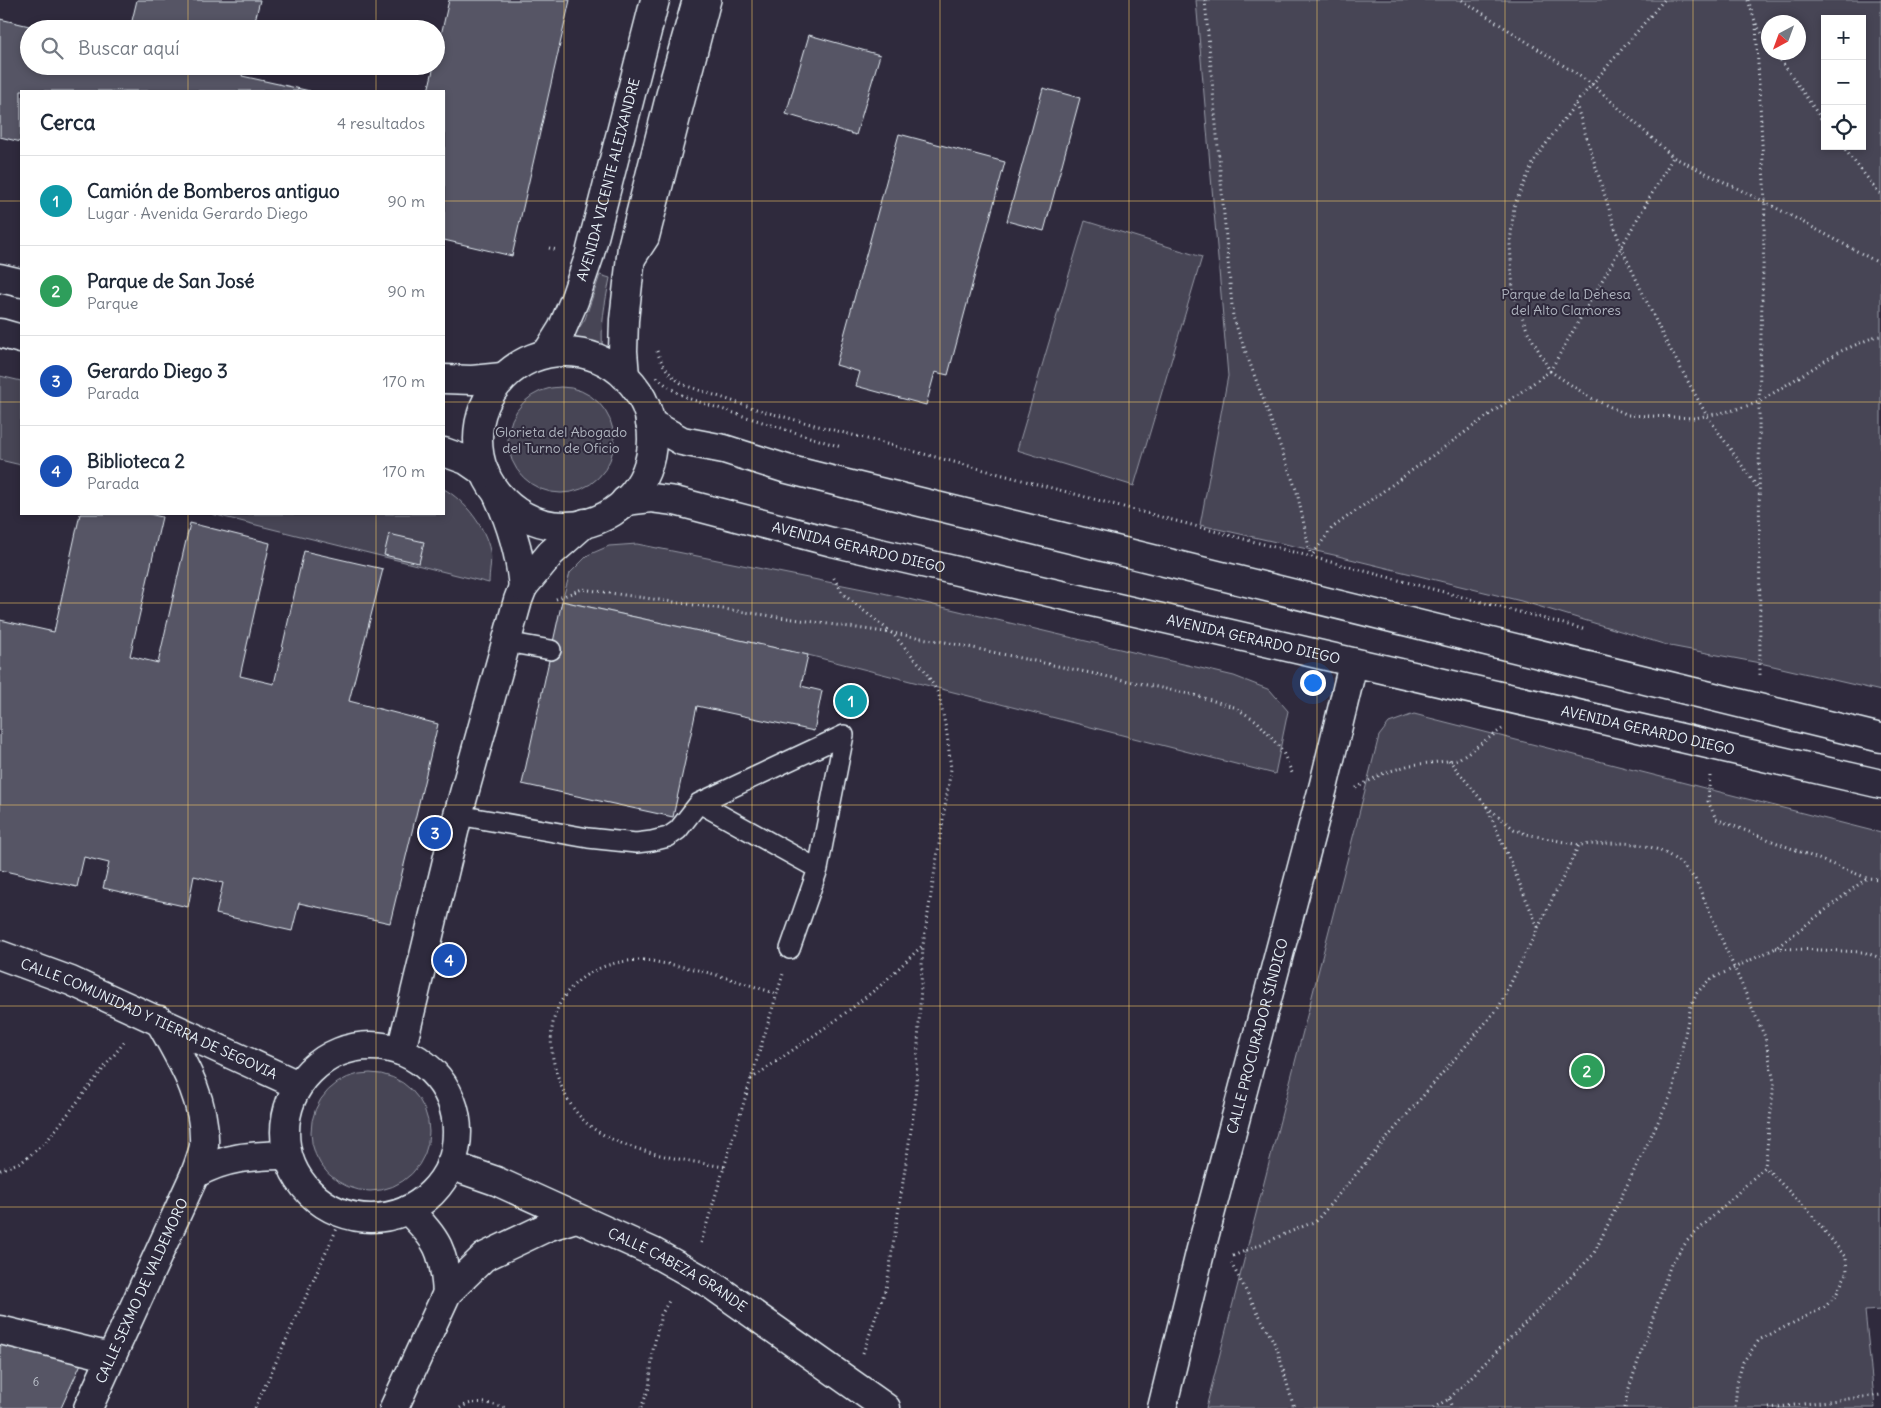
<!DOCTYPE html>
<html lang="es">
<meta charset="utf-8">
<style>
:root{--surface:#fff;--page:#f2f2f3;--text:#1f2937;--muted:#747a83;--line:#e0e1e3;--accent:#84754c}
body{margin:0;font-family:Delius,sans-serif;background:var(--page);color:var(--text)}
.controls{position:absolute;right:15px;top:15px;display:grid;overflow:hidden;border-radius:0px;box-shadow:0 2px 8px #0003}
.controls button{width:45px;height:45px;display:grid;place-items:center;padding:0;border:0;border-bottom:1px solid var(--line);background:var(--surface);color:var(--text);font:25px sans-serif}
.compass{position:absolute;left:1761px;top:15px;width:45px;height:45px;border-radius:50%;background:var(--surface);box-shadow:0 2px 8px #0003;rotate:221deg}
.you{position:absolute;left:1312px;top:682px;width:18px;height:18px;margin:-12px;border:4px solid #fff;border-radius:50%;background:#1a73e8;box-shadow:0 0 0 8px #1a73e833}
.badge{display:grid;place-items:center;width:32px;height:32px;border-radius:50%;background:var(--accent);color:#fff;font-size:16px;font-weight:700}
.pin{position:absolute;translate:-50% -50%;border:2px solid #fff;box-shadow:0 1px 5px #0006}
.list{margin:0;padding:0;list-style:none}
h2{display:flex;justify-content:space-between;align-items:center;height:65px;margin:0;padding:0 20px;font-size:21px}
h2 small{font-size:16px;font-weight:400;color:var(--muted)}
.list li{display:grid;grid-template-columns:32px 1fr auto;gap:15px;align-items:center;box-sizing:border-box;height:90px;padding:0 20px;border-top:1px solid var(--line)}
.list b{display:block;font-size:19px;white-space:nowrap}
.list p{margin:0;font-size:16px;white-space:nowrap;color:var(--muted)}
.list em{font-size:16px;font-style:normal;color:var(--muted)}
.icon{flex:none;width:28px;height:28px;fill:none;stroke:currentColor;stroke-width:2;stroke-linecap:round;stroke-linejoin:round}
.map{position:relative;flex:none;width:1881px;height:1408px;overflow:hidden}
.search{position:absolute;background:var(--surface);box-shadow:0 2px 8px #0003;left:20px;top:20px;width:425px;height:55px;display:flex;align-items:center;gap:12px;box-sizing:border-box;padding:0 18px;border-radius:28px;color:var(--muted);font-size:19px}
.panel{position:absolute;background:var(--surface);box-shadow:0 2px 8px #0003;left:20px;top:90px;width:425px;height:425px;border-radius:0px}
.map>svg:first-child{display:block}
.green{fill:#464455;stroke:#979aa6;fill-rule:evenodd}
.building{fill:#575565;stroke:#e8f1f8}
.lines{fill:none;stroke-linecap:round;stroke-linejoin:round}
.lane-casing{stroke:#e8f1f8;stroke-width:22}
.street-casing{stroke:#e8f1f8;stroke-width:31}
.secondary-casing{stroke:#e8f1f8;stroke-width:31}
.primary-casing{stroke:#e8f1f8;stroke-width:31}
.path{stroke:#e8f1f8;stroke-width:3;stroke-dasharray:1 4;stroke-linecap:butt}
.lane{stroke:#2f2a3d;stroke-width:19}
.street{stroke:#2f2a3d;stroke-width:28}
.secondary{stroke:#2f2a3d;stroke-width:28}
.primary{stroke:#2f2a3d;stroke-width:28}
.grid{fill:none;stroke:#ffd166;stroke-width:1;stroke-opacity:0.55}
.labels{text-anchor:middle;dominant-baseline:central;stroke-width:4;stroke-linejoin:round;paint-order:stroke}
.number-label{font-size:11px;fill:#c4cad3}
.street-label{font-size:14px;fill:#e8f1f8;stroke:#2f2a3d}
.park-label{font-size:14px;fill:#afb4bf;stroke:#2f2a3d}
</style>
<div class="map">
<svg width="1881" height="1408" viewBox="0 0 1881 1408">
<rect width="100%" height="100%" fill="#2f2a3d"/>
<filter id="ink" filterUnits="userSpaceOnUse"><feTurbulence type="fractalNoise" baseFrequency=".02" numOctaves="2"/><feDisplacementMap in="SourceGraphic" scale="10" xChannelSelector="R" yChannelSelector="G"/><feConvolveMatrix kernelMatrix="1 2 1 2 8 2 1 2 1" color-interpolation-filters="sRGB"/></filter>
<g filter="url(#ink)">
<path class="green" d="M 1196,0 L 1881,0 L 1881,691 L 1760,663 L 1670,646 L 1521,601 L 1334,555 L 1200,525 L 1228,376 ZM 1825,19 L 1862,19 L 1862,146 L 1825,146 ZM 1768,22 L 1798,22 L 1798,52 L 1768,52 Z
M 1085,221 L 1202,257 L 1134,486 L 1017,450 Z
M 600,275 L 610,278 C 605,303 600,326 603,352 L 570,342 L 585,319 Z
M 0,376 L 21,381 L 21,465 L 0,460 Z
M508 440a53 53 0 1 1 106 0a53 53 0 1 1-106 0Z
M 444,489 C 465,501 485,526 490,551 C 492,561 489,573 489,583 L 212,514 L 444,514 Z
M 637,544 L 883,593 L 1234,676 L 1270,690 L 1288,711 L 1275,774 L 808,655 L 562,601 L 570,573 L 588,555 L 609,546 Z
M 1414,714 L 1881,833 L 1881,1310 L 1865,1311 L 1875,1408 L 1206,1408 L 1379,736 L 1389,723 Z
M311 1132a59 59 0 1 1 118 0a59 59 0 1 1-118 0Z"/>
<path class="building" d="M 137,0 L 260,0 L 253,29 L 130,29 Z
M 449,0 L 570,0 L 512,256 L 444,240 L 444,91 L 428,91 L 434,66 L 436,66 L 436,57 Z
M 0,19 L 42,29 L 29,29 L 29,66 L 245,66 L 242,76 L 310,91 L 21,91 L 21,142 L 0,137 Z
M 809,35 L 880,55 L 856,135 L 786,114 Z
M 1043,88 L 1080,98 L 1044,231 L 1007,221 Z
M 899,134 L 1005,162 L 948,375 L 935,372 L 926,405 L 856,386 L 860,372 L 836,365 Z
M 80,514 L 149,514 L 162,517 L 130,656 L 158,663 L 190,523 L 270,543 L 240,676 L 274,684 L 304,551 L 383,569 L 349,701 L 438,724 L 390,923 L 299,903 L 292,931 L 216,914 L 223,883 L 194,876 L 188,907 L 103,888 L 109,863 L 84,857 L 77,887 L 0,870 L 0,620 L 54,632 Z
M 389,534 L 424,542 L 419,563 L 384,555 Z
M 562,601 L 808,655 L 801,686 L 822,691 L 814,731 L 697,706 L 673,817 L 522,784 Z
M 0,1337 L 84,1357 L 61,1408 L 0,1408 Z"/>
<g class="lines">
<defs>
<path id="lane" d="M 634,262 L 649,239 L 711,0
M 506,642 L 551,650
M 699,803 L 818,869
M 458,815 L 588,838 L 636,843 L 652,841 L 668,837 L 678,830 L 699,803 L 844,735 L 818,869 L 790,949"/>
<g id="street">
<path id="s1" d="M 0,955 L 71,981 L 298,1085"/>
<circle cx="371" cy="1132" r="86"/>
<path d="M 401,1051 L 458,815 L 518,600 L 523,587"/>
<path id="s2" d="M 450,1165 L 496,1181 L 653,1252 L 712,1285 L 886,1408"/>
<path d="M 195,1174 C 226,1156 253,1156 287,1155"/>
<path d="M 408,1210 C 438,1240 444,1250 447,1293"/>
<path d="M 0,1330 L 111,1357"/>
<path id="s3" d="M 88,1408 L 195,1174 C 198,1165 203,1154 204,1145 C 206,1098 181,1060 159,1020"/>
<path d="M 394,1408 L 447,1293 L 484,1257 L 547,1227 L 576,1218"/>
<path id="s4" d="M 1162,1408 L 1201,1249 L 1324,784 L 1353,664"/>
</g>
<g id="secondary">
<path id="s5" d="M 547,353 L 562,329 L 574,301 L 589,257 L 655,0"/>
<path d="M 625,376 L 623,351 L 624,320 L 632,247 L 673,85 L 697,0"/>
</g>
<g id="primary">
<path d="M 0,278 L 21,283"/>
<path d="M 0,333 L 21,339"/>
<circle cx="565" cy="439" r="87"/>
<path d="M 444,379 L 472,380 L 502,377"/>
<path d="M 650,423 L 682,441 L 724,449 L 787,469 L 847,484 L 1881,738"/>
<path d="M 444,452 L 466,460 L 485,473"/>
<path d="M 498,496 C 512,526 520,553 523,587"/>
<path id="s6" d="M 625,501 L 651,498 L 675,501 L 832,542 L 1881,784"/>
<path d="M 523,587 L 551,553 L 585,523"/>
</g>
</defs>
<use href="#lane" class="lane-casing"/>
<use href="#street" class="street-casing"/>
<use href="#secondary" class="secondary-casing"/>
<use href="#primary" class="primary-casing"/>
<path class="path" d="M 1205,0 L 1233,317 L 1297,492 L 1311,557 L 1332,528 L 1550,371 L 1673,157
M 1462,0 L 1592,84 L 1673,157 L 1765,202 L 1881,264
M 1664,0 L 1576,103 L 1535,159 L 1514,206 L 1510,244 L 1513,291 L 1527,330 L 1550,371 L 1591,398 L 1628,415 L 1695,418 L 1734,410 L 1759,402 L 1839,352 L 1874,337 L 1881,336
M 1748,0 L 1756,24 L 1768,43
M 1756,24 L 1765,202 L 1759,402 L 1760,675
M 1775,52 L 1825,124
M 1576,104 L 1621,247 L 1663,336 L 1707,416 L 1758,488
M 1842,146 L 1881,195
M 549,248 L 557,250
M 657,351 C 662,366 671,377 684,385 L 762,411 L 1583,629
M 657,377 C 667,387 677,393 690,399 L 841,447
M 556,599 L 582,589 L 892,633 L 945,642 L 1194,695 L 1234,707 L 1257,721 L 1282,750 L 1293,775
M 1449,760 L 1487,807
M 1710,776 L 1708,801 L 1716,819 L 1867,878 L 1881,879
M 1356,788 L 1384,773 L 1410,765 L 1457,760 L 1502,729
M 1538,927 L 1487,807 L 1514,829 L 1526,834 L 1579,845
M 1776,948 L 1863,952 L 1881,958
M 751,1079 L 839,1018 L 880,986 L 923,945 L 951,769 L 947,734 L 939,695 L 924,669 L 892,633 L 844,595 L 832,575
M 724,1167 C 684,1160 632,1153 597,1131 C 578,1119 565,1099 558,1077 C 535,1012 573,961 642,960 C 650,960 659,963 668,964 C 705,970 741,982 777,994
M 0,1170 L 23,1161 L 46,1142 L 125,1041
M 701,1243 L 783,974
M 1233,1256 L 1316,1221 L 1499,1007 L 1579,845 C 1613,843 1647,838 1676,860 C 1683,864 1689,873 1695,879 L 1765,1037 L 1774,1082 L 1765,1167
M 1231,1263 L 1277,1348 L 1294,1408
M 863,1353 L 887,1285 L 915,1104 L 923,946
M 1449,1399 L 1452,1408
M 255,1408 L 344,1213
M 460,1408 C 475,1398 491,1404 506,1408
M 641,1408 L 649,1388 L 653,1350 L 661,1315 L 670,1299
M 1433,1408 L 1449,1399 L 1593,1255 L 1673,1091 L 1691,1006 L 1697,993 L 1709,980 L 1776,948 L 1867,878
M 1625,1408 L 1627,1394 L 1671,1264 L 1687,1241 L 1765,1167 L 1811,1214 L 1846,1258 L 1847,1272 L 1836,1295 L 1825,1307 L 1759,1340 L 1743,1362 L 1737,1383 L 1735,1408
M 1769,1408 L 1881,1395"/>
<use href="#lane" class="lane"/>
<use href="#street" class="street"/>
<use href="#secondary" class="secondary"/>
<use href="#primary" class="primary"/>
</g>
</g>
<path class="grid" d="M 188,0 L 188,29M 376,0 L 376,29M 564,0 L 564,1408M 752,0 L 752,1408M 940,0 L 940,1408M 1129,0 L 1129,1408M 1317,0 L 1317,1408M 1505,0 L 1505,1408M 1693,0 L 1693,1408M 188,66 L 188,91M 376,66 L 376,91M 0,201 L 21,201M 444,201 L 1881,201M 0,402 L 21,402M 444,402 L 1881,402M 188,514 L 188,1408M 376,514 L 376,1408M 0,603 L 1881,603M 0,805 L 1881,805M 0,1006 L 1881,1006M 0,1207 L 1881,1207"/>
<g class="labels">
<g class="number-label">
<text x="36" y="1382">6</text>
</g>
<g class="street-label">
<text stroke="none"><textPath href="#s5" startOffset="185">AVENIDA VICENTE ALEIXANDRE</textPath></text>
<text stroke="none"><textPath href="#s6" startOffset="240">AVENIDA GERARDO DIEGO</textPath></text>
<text stroke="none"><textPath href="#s6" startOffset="645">AVENIDA GERARDO DIEGO</textPath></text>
<text stroke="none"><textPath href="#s6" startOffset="1050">AVENIDA GERARDO DIEGO</textPath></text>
<text stroke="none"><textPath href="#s1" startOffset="162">CALLE COMUNIDAD Y TIERRA DE SEGOVIA</textPath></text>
<text stroke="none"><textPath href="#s4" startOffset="384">CALLE PROCURADOR SÍNDICO</textPath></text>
<text stroke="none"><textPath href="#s2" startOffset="251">CALLE CABEZA GRANDE</textPath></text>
<text stroke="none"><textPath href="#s3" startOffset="129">CALLE SEXMO DE VALDEMORO</textPath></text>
</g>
<g class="park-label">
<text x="1566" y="294">Parque de la Dehesa<tspan x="1566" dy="16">del Alto Clamores</tspan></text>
<text x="561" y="432">Glorieta del Abogado<tspan x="561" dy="16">del Turno de Oficio</tspan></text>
</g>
</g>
</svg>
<div class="controls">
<button>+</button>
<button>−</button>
<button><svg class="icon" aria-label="locate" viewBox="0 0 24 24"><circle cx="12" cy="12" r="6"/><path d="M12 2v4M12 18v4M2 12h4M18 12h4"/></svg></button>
</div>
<svg class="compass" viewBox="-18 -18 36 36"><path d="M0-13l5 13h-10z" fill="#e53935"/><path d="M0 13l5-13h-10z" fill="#747a83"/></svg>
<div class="you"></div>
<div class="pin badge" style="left:851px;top:701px;background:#0f9aa8">1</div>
<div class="pin badge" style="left:1587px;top:1071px;background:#2e9e5b">2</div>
<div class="pin badge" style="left:435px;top:833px;background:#1a4fb4">3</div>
<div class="pin badge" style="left:449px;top:960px;background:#1a4fb4">4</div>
<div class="search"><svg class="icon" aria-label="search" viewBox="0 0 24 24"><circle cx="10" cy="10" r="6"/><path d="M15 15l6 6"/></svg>Buscar aquí</div>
<section class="panel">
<h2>Cerca<small>4 resultados</small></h2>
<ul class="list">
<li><span class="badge" style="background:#0f9aa8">1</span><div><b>Camión de Bomberos antiguo</b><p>Lugar · Avenida Gerardo Diego</p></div><em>90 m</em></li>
<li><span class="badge" style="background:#2e9e5b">2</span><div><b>Parque de San José</b><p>Parque</p></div><em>90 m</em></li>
<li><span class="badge" style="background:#1a4fb4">3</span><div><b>Gerardo Diego 3</b><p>Parada</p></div><em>170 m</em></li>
<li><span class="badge" style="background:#1a4fb4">4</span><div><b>Biblioteca 2</b><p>Parada</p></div><em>170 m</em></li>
</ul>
</section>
</div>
